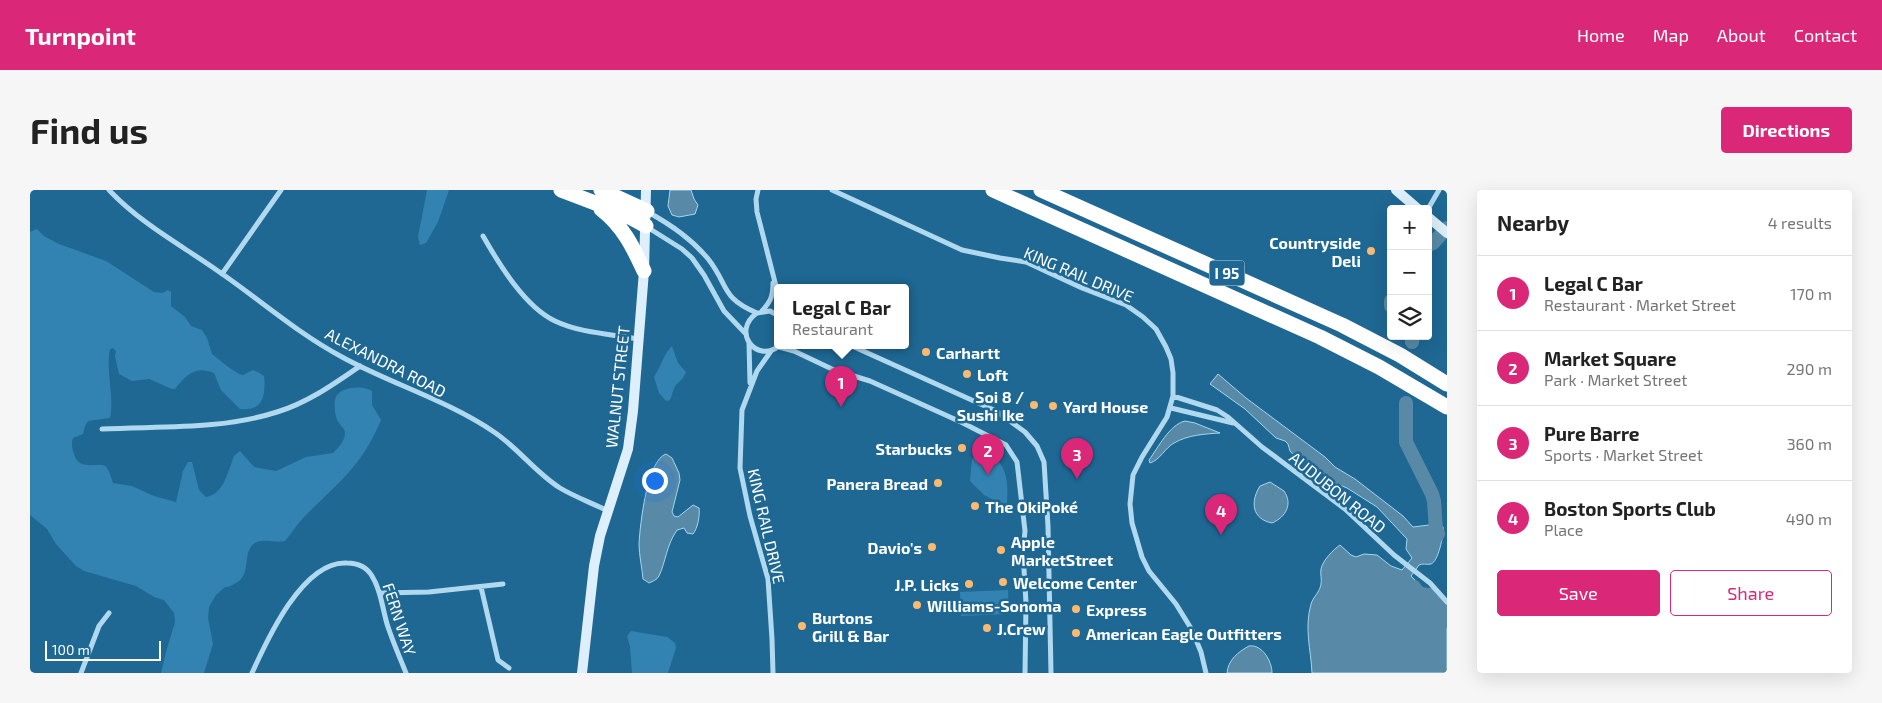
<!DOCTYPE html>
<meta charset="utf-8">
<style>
:root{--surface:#fff;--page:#f6f6f6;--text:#222;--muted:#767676;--line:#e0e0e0;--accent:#db2777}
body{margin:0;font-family:"Exo 2",sans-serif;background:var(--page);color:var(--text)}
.controls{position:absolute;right:15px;top:15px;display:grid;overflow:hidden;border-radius:5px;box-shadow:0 5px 20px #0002}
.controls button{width:45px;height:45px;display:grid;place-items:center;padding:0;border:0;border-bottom:1px solid var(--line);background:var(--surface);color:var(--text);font:25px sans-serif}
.scale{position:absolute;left:15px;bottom:12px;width:116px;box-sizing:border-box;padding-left:5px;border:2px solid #fff;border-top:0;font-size:14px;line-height:18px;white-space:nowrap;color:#fff;-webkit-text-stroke:4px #1e6893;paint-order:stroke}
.you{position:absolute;left:624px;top:290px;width:18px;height:18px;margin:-12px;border:4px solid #fff;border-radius:50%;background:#1a73e8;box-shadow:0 0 0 8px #1a73e833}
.badge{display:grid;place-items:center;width:32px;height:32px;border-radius:50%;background:var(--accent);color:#fff;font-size:16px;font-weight:700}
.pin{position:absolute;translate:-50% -41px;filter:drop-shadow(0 1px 2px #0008)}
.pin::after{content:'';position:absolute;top:26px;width:18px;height:15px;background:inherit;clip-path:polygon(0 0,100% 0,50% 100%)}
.popup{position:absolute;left:744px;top:94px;width:135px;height:65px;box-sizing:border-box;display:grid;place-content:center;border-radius:5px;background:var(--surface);filter:drop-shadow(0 1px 4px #0005);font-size:16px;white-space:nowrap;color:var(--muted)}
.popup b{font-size:19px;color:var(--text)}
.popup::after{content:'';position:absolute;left:50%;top:100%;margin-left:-10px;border:10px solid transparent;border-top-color:var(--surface)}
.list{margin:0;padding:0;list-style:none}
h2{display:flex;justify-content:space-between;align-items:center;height:65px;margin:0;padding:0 20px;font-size:21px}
h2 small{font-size:16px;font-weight:400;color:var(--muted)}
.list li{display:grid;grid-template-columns:32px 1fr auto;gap:15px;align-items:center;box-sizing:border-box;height:75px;padding:0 20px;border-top:1px solid var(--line)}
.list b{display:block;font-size:19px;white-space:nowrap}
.list p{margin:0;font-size:16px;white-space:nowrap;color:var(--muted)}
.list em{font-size:16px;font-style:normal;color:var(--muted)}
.actions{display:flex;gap:10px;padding:15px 20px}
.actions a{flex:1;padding:11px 0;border:1px solid var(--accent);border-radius:5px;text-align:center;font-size:18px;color:var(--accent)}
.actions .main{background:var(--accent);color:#fff}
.icon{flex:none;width:28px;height:28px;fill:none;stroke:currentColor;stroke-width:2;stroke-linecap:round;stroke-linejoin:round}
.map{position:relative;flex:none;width:1417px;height:483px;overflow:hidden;border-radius:5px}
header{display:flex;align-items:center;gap:30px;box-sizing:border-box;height:70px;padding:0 25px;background:var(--accent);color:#fff}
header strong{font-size:24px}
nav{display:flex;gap:28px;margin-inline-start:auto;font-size:18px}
.intro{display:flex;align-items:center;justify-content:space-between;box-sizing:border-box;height:120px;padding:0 30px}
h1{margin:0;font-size:35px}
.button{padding:12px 22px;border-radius:5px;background:var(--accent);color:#fff;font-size:18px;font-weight:700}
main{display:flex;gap:30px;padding:0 30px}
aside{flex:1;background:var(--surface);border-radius:5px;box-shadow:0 5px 20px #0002}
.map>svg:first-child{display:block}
.green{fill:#3283b1}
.water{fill:#588aa7;stroke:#a3d6f0}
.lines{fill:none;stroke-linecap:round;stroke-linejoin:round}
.river{stroke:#588aa7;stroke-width:14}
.street{stroke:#b0d8ee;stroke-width:5}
.secondary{stroke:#ddeffa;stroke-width:10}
.highway{stroke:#fff;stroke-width:15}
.poi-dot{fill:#fdb96f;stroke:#1e6893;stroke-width:2}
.labels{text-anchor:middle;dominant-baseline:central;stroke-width:5;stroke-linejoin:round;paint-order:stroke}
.shield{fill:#1e6893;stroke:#bcd2df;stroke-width:1}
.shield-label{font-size:15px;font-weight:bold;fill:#fff}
.poi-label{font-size:16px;font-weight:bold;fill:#fff;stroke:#1e6893;text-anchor:start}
.street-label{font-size:16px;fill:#fff;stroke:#1e6893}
</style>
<header>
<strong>Turnpoint</strong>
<nav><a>Home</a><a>Map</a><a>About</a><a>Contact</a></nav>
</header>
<div class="intro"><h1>Find us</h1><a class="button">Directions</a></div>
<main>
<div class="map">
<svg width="1417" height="483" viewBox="0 0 1417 483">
<rect width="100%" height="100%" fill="#1e6893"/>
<path class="green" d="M 397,0 L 419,0 L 408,32 L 396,53 L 390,55 L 388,47 Z
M 7,39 L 14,46 L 29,54 L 76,71 L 124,102 L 132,103 L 138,100 L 141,102 L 141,116 L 155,127 L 161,136 L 172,140 L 177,148 L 182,164 L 197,176 L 209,184 L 213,185 L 223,180 L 228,182 L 234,186 C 236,205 233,222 210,219 L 191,200 L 184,183 C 165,175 156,185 145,199 L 142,199 L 119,189 L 102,191 L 89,184 L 85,166 L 86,161 L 83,158 L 80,159 C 75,182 85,205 80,228 L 58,231 L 55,236 L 53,244 L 43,248 C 41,253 42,258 44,264 C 50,284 71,269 77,278 C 80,282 81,288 83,293 L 102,296 L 124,306 L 146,312 L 153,281 L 158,272 L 162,272 L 169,300 L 176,307 C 194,304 198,281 204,266 L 210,261 L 224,277 L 246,281 L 276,267 L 303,263 C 308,258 315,251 315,243 C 315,238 311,237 309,233 C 305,229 304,215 305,210 C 307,196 334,195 342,201 L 342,215 L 351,230 C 332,276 308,293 275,326 C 267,334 262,343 255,351 C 247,353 236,349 227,352 C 210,360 223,385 206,393 C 202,395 200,397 195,397 L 186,405 L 179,417 L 178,428 L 183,454 L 174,483 L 131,483 L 136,462 L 145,432 L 144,423 L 134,410 L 124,407 L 106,396 L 54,381 L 46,376 L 26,354 L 17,339 L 0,325 L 0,42 Z
M 642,156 L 648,173 L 656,182 L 653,188 L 645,196 L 640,210 L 636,211 L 629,203 L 624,187 C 630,178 635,162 642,156 Z
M 948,263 L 961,263 C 979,279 978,294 977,317 L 954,305 L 940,291 L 942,269 Z
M 978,400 L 979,424 L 931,426 L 930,402 Z
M 601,441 L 637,447 L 645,453 L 646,458 L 638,483 L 602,483 L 600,457 L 597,446 Z"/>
<path class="water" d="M 640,0 L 661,0 L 664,9 L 668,15 L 665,24 L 649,27 L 642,25 L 638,16 Z
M 1188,184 L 1216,208 L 1295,267 L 1305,277 L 1325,289 L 1373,326 L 1383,337 L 1407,334 L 1413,337 C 1414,345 1408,372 1401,374 C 1396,375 1393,373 1389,375 L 1381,386 L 1385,390 L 1387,396 L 1394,399 L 1417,426 L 1417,483 L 1282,483 C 1281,459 1274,439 1281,414 C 1283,407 1290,402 1291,394 C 1292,389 1290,384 1291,379 C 1293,370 1303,360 1310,355 L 1321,365 L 1326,367 L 1334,364 L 1347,365 L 1361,376 L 1372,380 L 1382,368 L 1376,359 L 1377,349 L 1347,317 L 1317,298 L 1307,294 L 1282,276 L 1267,269 L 1260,261 L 1258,254 L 1255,251 L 1246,248 L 1215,219 L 1180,194 Z
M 1155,231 L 1165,233 L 1190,243 C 1174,244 1158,245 1144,253 C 1135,258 1130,270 1120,273 L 1119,270 C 1128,258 1139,235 1155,231 Z
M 636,264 L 642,268 L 649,283 L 650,290 L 642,322 L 644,326 L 648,327 L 663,315 L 669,318 C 670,325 668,338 663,344 L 657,343 L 654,338 L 647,340 C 636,356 636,371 629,386 C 627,390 623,391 619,393 L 613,389 C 612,377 609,365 609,354 C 610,335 617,270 636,264 Z
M 1240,292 L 1254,301 C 1263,314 1256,327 1242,333 C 1222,329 1220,312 1230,296 Z
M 1219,456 C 1232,454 1242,471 1242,483 L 1197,483 C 1198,470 1208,462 1219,456 Z"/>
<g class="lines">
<path class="river" d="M 1398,55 L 1403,53 L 1417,38
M 1361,111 L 1361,116
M 1382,152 L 1383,146
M 1376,213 L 1376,252 L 1402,304 L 1404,311 L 1406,341 L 1408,344 L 1404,349
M 1384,397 C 1388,405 1394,405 1403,405 C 1411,412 1415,421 1417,431"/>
<path class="street" d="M 79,0 C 110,33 151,55 188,81 C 229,109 267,143 312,167 C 361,194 417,210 464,242 C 488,258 506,283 530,298 C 545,307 562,313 578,321
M 728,0 L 726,9 L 727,22 L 747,100
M 802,0 L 932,60 L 970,68 L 996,72 L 1052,98 L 1096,115 L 1113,127 L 1126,139 L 1136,157 L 1141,169 L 1143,183 L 1143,206 L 1137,227 L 1112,267 L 1103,285 L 1100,314 L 1102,333 L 1112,367 L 1119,381 L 1146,414 L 1162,440 L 1171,462 L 1176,483
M 1398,19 L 1409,0
M 618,22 C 641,35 662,49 679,70 C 699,96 691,108 727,123
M 617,37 L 652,59 L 662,68 L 674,85 L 694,121 L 715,143
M 453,46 C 469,74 495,117 525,131 C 550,143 581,144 608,149
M 192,84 L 251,0
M 732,121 C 741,111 743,106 743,93
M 747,125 L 740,121 L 727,123 C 701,141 726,174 749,156
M 719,153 L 720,193
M 822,156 L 966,221 L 995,242 L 1007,256 L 1014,272 L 1018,336 L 1021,483
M 749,157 L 764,161 L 804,180 L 840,191 L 931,232 L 976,255 L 987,272 L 995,341 L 993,362 L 996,413 L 995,483
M 741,161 L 727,181 L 712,220 L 710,278 L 720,326 L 738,389 L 742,449 L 743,483
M 1143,206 L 1187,220 L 1198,227 L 1232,257 L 1315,319 L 1364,365 L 1400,393 L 1417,412
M 1141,218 L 1203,233
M 72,239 C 130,236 191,240 247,222 C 277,213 304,194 330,176
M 451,397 L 468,470 L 479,478
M 351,403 L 399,402 L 473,394
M 51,483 L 69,436 L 79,423
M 222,483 C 237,450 273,370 317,373 C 327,373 336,376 342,386 C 352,402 352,419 358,437 C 363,452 370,468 376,483"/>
<path class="secondary" d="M 1366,0 L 1388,19
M 1398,27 L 1417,43
M 552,483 L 564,376 L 570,346 L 598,259 L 603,221 L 614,81 L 616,0"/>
<path class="highway" d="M 531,0 L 594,24 L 616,36
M 571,0 L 617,21
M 963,0 L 1290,147 L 1349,177 L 1417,217
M 1011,0 L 1312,135 L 1370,165 L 1417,194
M 571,19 C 593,36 603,57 614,81"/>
</g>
<g class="poi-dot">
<circle cx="1341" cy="61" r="5"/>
<circle cx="896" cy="162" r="5"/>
<circle cx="937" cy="184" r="5"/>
<circle cx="1004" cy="215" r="5"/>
<circle cx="1023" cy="216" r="5"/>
<circle cx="932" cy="258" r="5"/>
<circle cx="908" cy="293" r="5"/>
<circle cx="945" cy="316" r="5"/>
<circle cx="902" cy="357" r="5"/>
<circle cx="971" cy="360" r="5"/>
<circle cx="973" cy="392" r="5"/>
<circle cx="939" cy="394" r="5"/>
<circle cx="887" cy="415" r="5"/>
<circle cx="1046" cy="419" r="5"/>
<circle cx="772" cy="436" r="5"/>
<circle cx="957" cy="438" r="5"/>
<circle cx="1046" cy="443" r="5"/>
</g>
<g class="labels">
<rect class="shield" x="1179.5" y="70.5" width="35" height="25" rx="4"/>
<g class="shield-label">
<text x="1197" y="83">I 95</text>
</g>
<g class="poi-label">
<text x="1331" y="52" text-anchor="end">Countryside<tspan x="1331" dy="18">Deli</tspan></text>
<text x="906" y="162">Carhartt</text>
<text x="947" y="184">Loft</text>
<text x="994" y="206" text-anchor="end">Soi 8 /<tspan x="994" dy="18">Sushi Ike</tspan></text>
<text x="1033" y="216">Yard House</text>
<text x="922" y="258" text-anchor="end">Starbucks</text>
<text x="898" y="293" text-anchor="end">Panera Bread</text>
<text x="955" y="316">The OkiPoké</text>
<text x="981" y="351">Apple<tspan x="981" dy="18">MarketStreet</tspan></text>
<text x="892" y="357" text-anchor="end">Davio's</text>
<text x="983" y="392">Welcome Center</text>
<text x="929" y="394" text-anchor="end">J.P. Licks</text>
<text x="897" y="415">Williams-Sonoma</text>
<text x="1056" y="419">Express</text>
<text x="782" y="427">Burtons<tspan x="782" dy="18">Grill &amp; Bar</tspan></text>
<text x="967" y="438">J.Crew</text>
<text x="1056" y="443">American Eagle Outfitters</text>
</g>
<g class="street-label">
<text transform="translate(1049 84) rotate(23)">KING RAIL DRIVE</text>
<text transform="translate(356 172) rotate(27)">ALEXANDRA ROAD</text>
<text transform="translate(587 197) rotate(-84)">WALNUT STREET</text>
<text transform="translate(1308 302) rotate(39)">AUDUBON ROAD</text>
<text transform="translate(737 336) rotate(77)">KING RAIL DRIVE</text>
<text transform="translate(370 429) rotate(72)">FERN WAY</text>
</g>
</g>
</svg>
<div class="controls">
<button>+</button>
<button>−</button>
<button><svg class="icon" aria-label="layers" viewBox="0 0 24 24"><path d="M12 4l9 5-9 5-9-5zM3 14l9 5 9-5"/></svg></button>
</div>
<div class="scale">100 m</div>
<div class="you"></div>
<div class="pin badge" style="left:811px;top:217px">1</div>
<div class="popup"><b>Legal C Bar</b>Restaurant</div>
<div class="pin badge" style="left:958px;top:285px">2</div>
<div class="pin badge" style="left:1047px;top:289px">3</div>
<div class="pin badge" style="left:1191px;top:345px">4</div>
</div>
<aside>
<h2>Nearby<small>4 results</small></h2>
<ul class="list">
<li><span class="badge">1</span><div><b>Legal C Bar</b><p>Restaurant · Market Street</p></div><em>170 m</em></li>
<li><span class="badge">2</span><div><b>Market Square</b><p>Park · Market Street</p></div><em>290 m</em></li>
<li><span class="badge">3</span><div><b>Pure Barre</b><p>Sports · Market Street</p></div><em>360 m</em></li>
<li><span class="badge">4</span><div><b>Boston Sports Club</b><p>Place</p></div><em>490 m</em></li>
</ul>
<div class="actions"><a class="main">Save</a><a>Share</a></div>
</aside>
</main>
